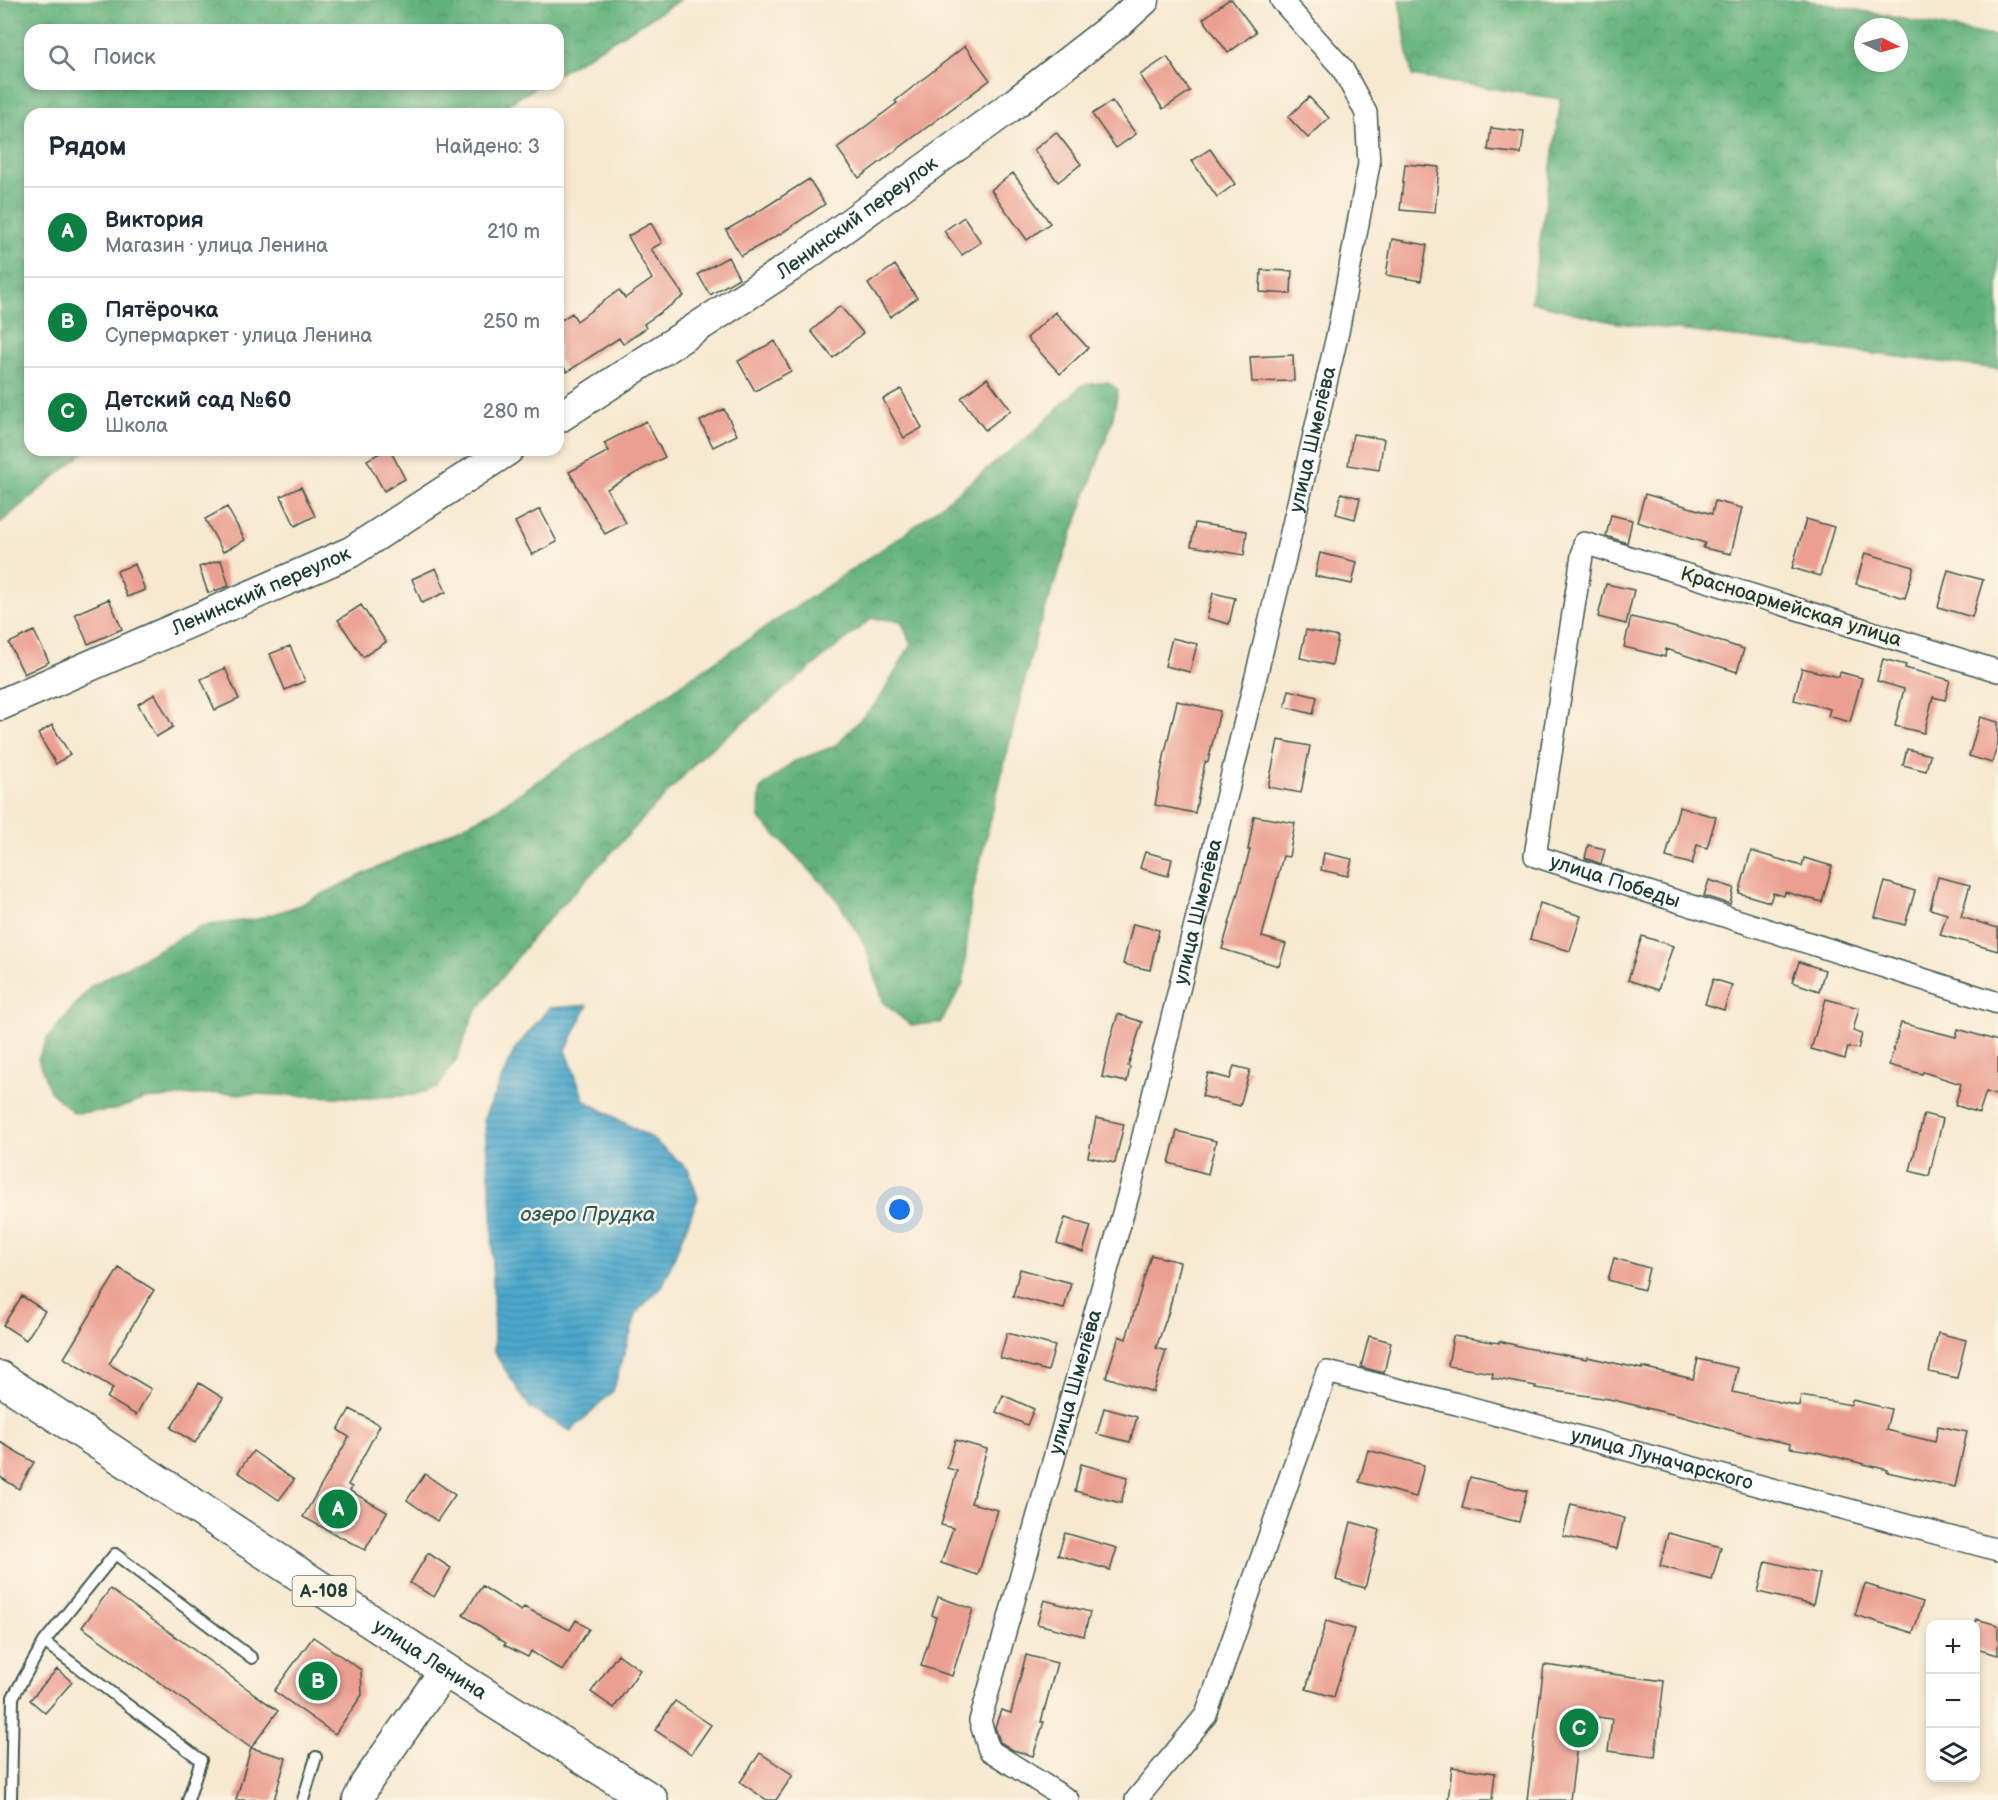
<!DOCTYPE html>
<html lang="ru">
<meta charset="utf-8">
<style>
:root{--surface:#fff;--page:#f6f6f7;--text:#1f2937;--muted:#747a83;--line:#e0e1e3;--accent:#0b8043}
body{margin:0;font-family:"Balsamiq Sans",sans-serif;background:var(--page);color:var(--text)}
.controls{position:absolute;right:18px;bottom:18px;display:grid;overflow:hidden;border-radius:12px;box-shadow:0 3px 9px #0003}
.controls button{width:54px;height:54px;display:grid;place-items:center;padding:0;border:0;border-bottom:2px solid var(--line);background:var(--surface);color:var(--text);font:30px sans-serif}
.compass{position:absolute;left:1854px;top:18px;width:54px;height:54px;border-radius:50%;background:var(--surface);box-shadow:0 3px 9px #0003;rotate:95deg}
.you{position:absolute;left:900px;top:1210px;width:21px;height:21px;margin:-15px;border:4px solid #fff;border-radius:50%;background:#1a73e8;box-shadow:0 0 0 9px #1a73e833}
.badge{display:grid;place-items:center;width:39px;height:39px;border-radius:50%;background:var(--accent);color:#fff;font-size:20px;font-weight:700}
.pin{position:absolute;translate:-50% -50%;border:3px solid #fff;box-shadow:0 2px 6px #0006}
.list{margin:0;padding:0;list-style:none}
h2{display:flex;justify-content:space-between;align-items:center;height:78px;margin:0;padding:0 24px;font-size:26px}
h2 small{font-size:20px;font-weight:400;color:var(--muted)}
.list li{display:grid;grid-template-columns:39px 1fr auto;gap:18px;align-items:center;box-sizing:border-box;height:90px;padding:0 24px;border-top:2px solid var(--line)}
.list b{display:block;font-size:22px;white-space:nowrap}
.list p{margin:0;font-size:20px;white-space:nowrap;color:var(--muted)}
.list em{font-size:20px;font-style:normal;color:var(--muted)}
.icon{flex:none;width:33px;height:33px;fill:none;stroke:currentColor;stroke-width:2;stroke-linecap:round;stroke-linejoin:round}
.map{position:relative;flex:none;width:1998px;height:1800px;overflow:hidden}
.search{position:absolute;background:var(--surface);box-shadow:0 3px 9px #0003;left:24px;top:24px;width:540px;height:66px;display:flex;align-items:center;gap:15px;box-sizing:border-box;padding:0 21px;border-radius:18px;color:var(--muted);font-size:22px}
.panel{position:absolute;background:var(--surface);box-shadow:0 3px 9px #0003;left:24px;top:108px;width:540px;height:348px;border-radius:18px}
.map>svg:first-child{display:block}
.forest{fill:url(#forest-crowns);stroke:#417858;stroke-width:1.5;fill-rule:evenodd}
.water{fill:url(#water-rules);stroke:#367280;stroke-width:1.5}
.building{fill:#eb9f91}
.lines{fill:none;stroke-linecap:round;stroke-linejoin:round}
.lane-casing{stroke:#3f574c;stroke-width:14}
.street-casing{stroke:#3f574c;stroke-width:24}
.secondary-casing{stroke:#3f574c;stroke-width:33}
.highway-casing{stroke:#3f574c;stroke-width:36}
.lane{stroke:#fff;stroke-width:10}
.street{stroke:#fff;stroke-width:21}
.secondary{stroke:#fff;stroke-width:30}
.highway{stroke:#fff;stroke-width:33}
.labels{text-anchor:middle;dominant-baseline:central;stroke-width:5;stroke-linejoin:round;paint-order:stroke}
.shield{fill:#fcf5e5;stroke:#617469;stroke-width:1.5}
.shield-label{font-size:18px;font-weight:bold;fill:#1f3d34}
.street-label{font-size:20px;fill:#1f3d34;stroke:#fcf5e5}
.water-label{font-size:21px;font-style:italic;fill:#2d5d62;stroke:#fcf5e5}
</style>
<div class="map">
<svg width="1998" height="1800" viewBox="0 0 1998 1800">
<defs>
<pattern id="forest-crowns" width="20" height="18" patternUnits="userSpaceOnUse" patternTransform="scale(1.5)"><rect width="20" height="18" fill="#63b27d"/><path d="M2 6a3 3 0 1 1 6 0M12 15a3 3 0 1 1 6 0" fill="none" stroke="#519267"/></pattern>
<pattern id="water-rules" width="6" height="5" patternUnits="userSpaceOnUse" patternTransform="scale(1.5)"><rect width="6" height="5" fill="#4ea8cc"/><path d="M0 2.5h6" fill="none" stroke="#408aa6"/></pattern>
</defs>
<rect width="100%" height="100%" fill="#fcf5e5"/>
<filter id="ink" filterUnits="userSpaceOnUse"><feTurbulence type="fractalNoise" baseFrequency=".0167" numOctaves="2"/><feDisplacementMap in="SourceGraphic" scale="12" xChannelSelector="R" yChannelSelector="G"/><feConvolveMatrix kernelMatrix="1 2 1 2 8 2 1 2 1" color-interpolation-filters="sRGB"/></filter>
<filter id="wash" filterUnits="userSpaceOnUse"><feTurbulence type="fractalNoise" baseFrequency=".008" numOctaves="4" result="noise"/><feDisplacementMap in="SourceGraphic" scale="24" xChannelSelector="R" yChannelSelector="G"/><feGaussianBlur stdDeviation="1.35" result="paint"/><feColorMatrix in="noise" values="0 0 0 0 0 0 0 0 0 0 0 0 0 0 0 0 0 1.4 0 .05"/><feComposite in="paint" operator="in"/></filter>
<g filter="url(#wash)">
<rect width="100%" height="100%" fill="#f7e9d1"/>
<path class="forest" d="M 0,0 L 680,0 L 558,74 L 558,30 L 30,30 L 30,84 L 541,84 L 492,114 L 30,114 L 30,450 L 87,450 L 0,523 Z
M 1399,0 L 1804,0 L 1998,37 L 1998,369 L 1612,322 L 1531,302 L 1561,99 L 1412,76 ZM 1863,27 L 1899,27 L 1899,63 L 1863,63 Z
M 1108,382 L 1118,390 L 1112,422 L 1036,635 L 971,899 L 963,984 L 940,1023 L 910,1025 L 884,1003 L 865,945 L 834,895 L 759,818 L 760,789 L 793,762 L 835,746 L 879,700 L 911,644 L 901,621 L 872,618 L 702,756 L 535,934 L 474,1014 L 457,1059 L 437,1088 L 413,1095 L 366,1098 L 222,1093 L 144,1099 L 115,1110 L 74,1113 L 50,1091 L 38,1059 L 48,1038 L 91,986 L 202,926 L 258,919 L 300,905 L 490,813 L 906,533 L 1034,432 L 1082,385 Z"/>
<path class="water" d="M 588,1005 L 566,1050 L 584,1100 L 650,1137 L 688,1169 L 698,1198 L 663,1285 L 637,1312 L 613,1391 L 571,1431 L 530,1408 L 494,1352 L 492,1209 L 484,1118 L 515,1049 L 549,1008 Z"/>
<g id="blocks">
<path class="building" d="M 1228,0 L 1232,0 L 1256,32 L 1228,53 L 1203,19 Z
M 965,46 L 990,80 L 859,178 L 837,148 L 897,103 L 895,101 Z
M 1167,57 L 1190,91 L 1163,109 L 1140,75 Z
M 1309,97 L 1329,118 L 1308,138 L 1288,117 Z
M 1112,101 L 1136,134 L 1116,148 L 1092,114 Z
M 1491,128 L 1524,132 L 1521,154 L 1488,150 Z
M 1056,132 L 1081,164 L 1058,182 L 1034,150 Z
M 1210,149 L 1235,184 L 1217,197 L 1192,161 Z
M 1405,164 L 1439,167 L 1435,213 L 1400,210 Z
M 1013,173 L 1050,223 L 1027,240 L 991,190 Z
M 809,179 L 825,204 L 780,234 L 741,256 L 726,230 L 756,213 Z
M 964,217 L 981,242 L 962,255 L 944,231 Z
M 651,223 L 662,243 L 651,249 L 684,296 L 644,324 L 646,328 L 623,344 L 619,338 L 567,372 L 558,359 L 558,322 L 572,313 L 577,321 L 619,290 L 625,298 L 652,279 L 628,236 Z
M 1392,239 L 1427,245 L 1421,281 L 1386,275 Z
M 728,257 L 739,278 L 710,295 L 698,274 Z
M 895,265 L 917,298 L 890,317 L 868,284 Z
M 1261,270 L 1292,271 L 1291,294 L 1260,292 Z
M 840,306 L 863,333 L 833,358 L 811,331 Z
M 1055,312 L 1088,348 L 1060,374 L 1027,338 Z
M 775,341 L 791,371 L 755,391 L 738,361 Z
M 1293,355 L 1294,381 L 1252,382 L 1250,357 Z
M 987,378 L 1011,410 L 985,430 L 961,398 Z
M 901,389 L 922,428 L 904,438 L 883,399 Z
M 724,409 L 737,435 L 713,447 L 700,421 Z
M 646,421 L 665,457 L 607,489 L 626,523 L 605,534 L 569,472 L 609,451 L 604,443 Z
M 1353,434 L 1384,439 L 1379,470 L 1348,465 Z
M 385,450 L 390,450 L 405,479 L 384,491 L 367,460 Z
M 301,487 L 315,516 L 295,526 L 281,496 Z
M 1341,493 L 1360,498 L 1355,519 L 1336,514 Z
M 1645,494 L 1712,514 L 1715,501 L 1742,508 L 1731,554 L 1703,548 L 1705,543 L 1637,522 Z
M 227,507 L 245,540 L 223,552 L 205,519 Z
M 540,509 L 557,542 L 532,555 L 515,522 Z
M 1611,515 L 1632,520 L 1627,543 L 1606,536 Z
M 1806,519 L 1834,527 L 1820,576 L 1792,568 Z
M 1195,523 L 1247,531 L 1244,555 L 1191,546 Z
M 1320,553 L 1357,562 L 1352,584 L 1315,576 Z
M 1865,553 L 1914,567 L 1905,598 L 1856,584 Z
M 221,560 L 229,586 L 208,593 L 199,567 Z
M 135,564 L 145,590 L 127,597 L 117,571 Z
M 436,568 L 446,592 L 422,603 L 412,579 Z
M 1948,570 L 1983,580 L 1972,617 L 1938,607 Z
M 1606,584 L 1634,590 L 1626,624 L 1598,617 Z
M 1213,593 L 1235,598 L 1229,624 L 1207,618 Z
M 109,599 L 122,629 L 88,644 L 75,614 Z
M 361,605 L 386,642 L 363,657 L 338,620 Z
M 1631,617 L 1673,627 L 1744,649 L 1737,672 L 1666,649 L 1665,657 L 1624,647 Z
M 1306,630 L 1338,637 L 1332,665 L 1300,658 Z
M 34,631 L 49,662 L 24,674 L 9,643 Z
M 1172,638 L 1197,644 L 1190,672 L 1165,666 Z
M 290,646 L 305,681 L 285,690 L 270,654 Z
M 1883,659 L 1906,665 L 1905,668 L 1950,680 L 1945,700 L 1933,697 L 1924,733 L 1895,726 L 1904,689 L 1877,681 Z
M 225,668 L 239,699 L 215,710 L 201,679 Z
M 1802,668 L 1839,677 L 1840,672 L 1862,678 L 1850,722 L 1828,716 L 1830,709 L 1794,700 Z
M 1289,690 L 1317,697 L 1313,714 L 1285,707 Z
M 155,694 L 173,727 L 156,737 L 138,704 Z
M 1177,701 L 1220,711 L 1208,762 L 1205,762 L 1195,813 L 1155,805 L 1165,752 Z
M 1980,717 L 1998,722 L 1998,743 L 1992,763 L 1969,756 Z
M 52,725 L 70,754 L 56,764 L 38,734 Z
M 1278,740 L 1310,746 L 1301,793 L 1268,787 Z
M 1907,749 L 1930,755 L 1926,771 L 1903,765 Z
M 1679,807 L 1716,817 L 1707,848 L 1697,845 L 1692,864 L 1666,857 Z
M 1254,816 L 1295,823 L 1289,857 L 1283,856 L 1262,937 L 1286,944 L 1279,966 L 1222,949 L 1250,850 L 1248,850 Z
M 1588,845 L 1605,849 L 1601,864 L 1585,858 Z
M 1751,851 L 1802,866 L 1804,858 L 1832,866 L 1822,902 L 1785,892 L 1784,896 L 1773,893 L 1770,902 L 1739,893 Z
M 1145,852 L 1172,859 L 1168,876 L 1140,868 Z
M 1324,853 L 1352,859 L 1348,876 L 1321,870 Z
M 1938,877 L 1970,885 L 1961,917 L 1998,928 L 1998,951 L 1940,935 L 1947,914 L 1930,909 Z
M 1709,880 L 1734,888 L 1730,904 L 1704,896 Z
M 1885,882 L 1915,891 L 1905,925 L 1875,917 Z
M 1540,903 L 1581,916 L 1570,951 L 1530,939 Z
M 1133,924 L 1159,930 L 1150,970 L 1123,964 Z
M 1642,936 L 1673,946 L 1658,990 L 1628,980 Z
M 1799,962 L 1825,970 L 1819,991 L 1792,982 Z
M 1713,979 L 1732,985 L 1724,1010 L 1705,1004 Z
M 1826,999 L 1859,1008 L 1853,1031 L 1862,1034 L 1858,1049 L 1848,1047 L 1845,1059 L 1811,1049 Z
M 1118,1014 L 1142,1022 L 1128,1066 L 1130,1067 L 1127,1082 L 1102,1077 L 1110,1040 Z
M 1901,1023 L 1956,1037 L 1958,1029 L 1998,1041 L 1998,1096 L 1986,1092 L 1979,1113 L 1955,1105 L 1961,1084 L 1923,1072 L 1922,1074 L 1889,1065 Z
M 1234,1066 L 1250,1070 L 1240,1106 L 1202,1096 L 1208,1073 L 1230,1079 Z
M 1924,1114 L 1943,1119 L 1929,1176 L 1910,1171 Z
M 1096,1118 L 1124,1124 L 1115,1163 L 1088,1157 Z
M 1177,1131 L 1216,1141 L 1208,1174 L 1169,1163 Z
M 1065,1218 L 1091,1226 L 1083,1252 L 1057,1243 Z
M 1151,1255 L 1180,1262 L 1169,1311 L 1156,1348 L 1166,1351 L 1153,1392 L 1106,1377 L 1119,1336 L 1126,1339 Z
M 1614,1258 L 1649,1268 L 1644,1290 L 1608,1280 Z
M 119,1268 L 154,1290 L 109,1364 L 151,1389 L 136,1415 L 107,1398 L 113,1388 L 64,1358 Z
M 1020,1269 L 1071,1283 L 1064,1309 L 1013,1296 Z
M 22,1296 L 45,1311 L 26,1340 L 3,1325 Z
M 1007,1333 L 1055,1346 L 1048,1371 L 1000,1358 Z
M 1938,1333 L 1966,1340 L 1957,1378 L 1929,1372 Z
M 1369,1336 L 1391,1342 L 1384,1373 L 1361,1367 Z
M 1453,1336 L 1499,1343 L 1499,1341 L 1527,1348 L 1587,1359 L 1587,1357 L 1642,1369 L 1642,1367 L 1693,1379 L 1698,1359 L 1738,1368 L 1732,1392 L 1799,1406 L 1801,1396 L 1851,1405 L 1852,1400 L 1891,1409 L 1886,1430 L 1935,1442 L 1938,1426 L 1967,1432 L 1955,1487 L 1887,1472 L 1888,1470 L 1816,1452 L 1790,1448 L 1791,1444 L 1737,1432 L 1684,1417 L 1609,1399 L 1535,1388 L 1536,1386 L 1492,1378 L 1493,1373 L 1448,1366 Z
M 199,1383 L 223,1398 L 195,1443 L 171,1428 Z
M 1003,1395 L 1034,1409 L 1027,1425 L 996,1412 Z
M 1104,1408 L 1137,1417 L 1130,1442 L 1097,1434 Z
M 350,1409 L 380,1425 L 348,1485 L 352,1487 L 350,1491 L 387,1512 L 365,1550 L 303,1517 L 349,1437 L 338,1430 Z
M 955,1440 L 987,1449 L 971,1503 L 998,1510 L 978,1575 L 941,1563 L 953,1528 L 941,1525 L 957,1471 L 947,1468 Z
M 0,1442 L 34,1462 L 19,1489 L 0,1477 Z
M 1368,1450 L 1424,1465 L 1416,1497 L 1359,1482 Z
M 253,1451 L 294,1480 L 279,1500 L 238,1472 Z
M 1081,1464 L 1128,1477 L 1121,1503 L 1075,1491 Z
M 425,1474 L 455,1495 L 437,1521 L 407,1500 Z
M 1470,1477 L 1527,1491 L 1519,1522 L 1462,1508 Z
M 1571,1504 L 1624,1518 L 1617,1549 L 1563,1536 Z
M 1351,1522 L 1380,1530 L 1365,1588 L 1336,1580 Z
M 1065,1533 L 1117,1548 L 1110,1570 L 1058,1555 Z
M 1668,1533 L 1721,1547 L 1712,1580 L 1660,1566 Z
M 428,1553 L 451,1568 L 434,1597 L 410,1583 Z
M 1766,1561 L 1820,1574 L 1813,1605 L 1758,1592 Z
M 1865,1584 L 1923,1602 L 1913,1633 L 1855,1615 Z
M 482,1586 L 521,1611 L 524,1607 L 570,1630 L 576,1620 L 589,1629 L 562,1671 L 531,1651 L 528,1657 L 504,1645 L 506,1643 L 463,1615 Z
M 110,1589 L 278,1711 L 251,1748 L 82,1627 Z
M 938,1597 L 973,1609 L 952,1676 L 921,1666 L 936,1617 L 932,1615 Z
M 1044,1600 L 1090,1612 L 1084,1636 L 1037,1624 Z
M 1976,1619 L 1998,1625 L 1998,1655 L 1976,1649 Z
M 1326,1621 L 1354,1629 L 1334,1697 L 1306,1689 Z
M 313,1637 L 361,1670 L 362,1695 L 335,1734 L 274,1691 Z
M 618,1654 L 640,1670 L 614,1708 L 591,1692 Z
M 1026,1655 L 1057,1663 L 1041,1722 L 1044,1722 L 1033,1756 L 1013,1750 L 1000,1742 L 995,1727 L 1001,1710 L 1011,1713 Z
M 1544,1665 L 1664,1681 L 1655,1757 L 1608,1751 L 1612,1719 L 1581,1715 L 1570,1800 L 1527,1800 Z
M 57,1669 L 72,1682 L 45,1713 L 30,1700 Z
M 675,1701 L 711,1725 L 691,1754 L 655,1730 Z
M 251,1748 L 286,1758 L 274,1800 L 236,1800 Z
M 760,1753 L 793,1775 L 776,1800 L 767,1800 L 740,1782 Z
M 1452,1767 L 1495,1773 L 1492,1800 L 1448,1800 Z"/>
</g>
</g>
<g filter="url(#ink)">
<use href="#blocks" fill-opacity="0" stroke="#3f574c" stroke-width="1.5"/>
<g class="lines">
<defs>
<path id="lane" d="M 44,1642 L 115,1554 L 252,1658
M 11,1800 L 13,1697 L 44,1642 L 201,1760 L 188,1800
M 303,1800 L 316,1757"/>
<g id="street">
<path id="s1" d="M 1998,671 L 1584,543 L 1535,856 L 1998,1003"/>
<path id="s2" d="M 1068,1800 L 989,1750 L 980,1721 L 1131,1185 L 1287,550 L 1338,332 L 1369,164 L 1366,113 L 1342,68 L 1281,0"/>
<path id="s3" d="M 1136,1800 L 1206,1715 L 1327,1372 L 1457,1404 L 1998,1550"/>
</g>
<g id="secondary">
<path id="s4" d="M 558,418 L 790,267 L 1014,104 L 1123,19 L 1144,0"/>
<path id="s5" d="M 0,705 L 351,552 L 508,450"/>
<path d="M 358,1800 L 366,1783 L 445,1670"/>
</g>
<g id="highway">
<path id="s6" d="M 0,1378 L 445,1670 L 651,1800"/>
</g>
</defs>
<use href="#lane" class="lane-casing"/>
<use href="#street" class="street-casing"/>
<use href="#secondary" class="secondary-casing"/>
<use href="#highway" class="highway-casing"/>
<use href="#lane" class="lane"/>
<use href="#street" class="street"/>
<use href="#secondary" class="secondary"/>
<use href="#highway" class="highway"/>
</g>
</g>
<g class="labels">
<rect class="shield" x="292.5" y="1576" width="63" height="30" rx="4.5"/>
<g class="shield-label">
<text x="324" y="1591">А-108</text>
</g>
<g class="street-label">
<text stroke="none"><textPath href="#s4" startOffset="360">Ленинский переулок</textPath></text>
<text stroke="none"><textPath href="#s2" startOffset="1448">улица Шмелёва</textPath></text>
<text stroke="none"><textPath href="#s5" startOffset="285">Ленинский переулок</textPath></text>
<text transform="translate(1791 607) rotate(17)">Красноармейская улица</text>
<text stroke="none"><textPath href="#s1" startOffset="834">улица Победы</textPath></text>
<text stroke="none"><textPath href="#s2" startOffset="962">улица Шмелёва</textPath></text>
<text stroke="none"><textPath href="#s2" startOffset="476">улица Шмелёва</textPath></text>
<text stroke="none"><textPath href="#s3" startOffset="820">улица Луначарского</textPath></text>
<text stroke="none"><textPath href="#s6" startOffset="514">улица Ленина</textPath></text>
</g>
<g class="water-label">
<text x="588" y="1214">озеро Прудка</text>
</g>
</g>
</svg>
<div class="controls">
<button>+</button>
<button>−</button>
<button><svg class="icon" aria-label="layers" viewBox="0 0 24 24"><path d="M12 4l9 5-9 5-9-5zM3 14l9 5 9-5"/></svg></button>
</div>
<svg class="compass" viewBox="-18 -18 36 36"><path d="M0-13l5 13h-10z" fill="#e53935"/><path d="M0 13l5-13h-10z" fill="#747a83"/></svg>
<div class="you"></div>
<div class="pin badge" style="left:338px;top:1509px">A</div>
<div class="pin badge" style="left:318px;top:1681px">B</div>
<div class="pin badge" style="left:1579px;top:1728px">C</div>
<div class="search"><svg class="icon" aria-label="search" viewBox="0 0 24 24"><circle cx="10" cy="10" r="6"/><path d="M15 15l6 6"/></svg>Поиск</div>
<section class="panel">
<h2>Рядом<small>Найдено: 3</small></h2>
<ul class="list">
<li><span class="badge">A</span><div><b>Виктория</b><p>Магазин · улица Ленина</p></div><em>210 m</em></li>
<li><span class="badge">B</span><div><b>Пятёрочка</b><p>Супермаркет · улица Ленина</p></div><em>250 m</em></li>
<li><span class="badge">C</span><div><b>Детский сад №60</b><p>Школа</p></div><em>280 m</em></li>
</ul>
</section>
</div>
